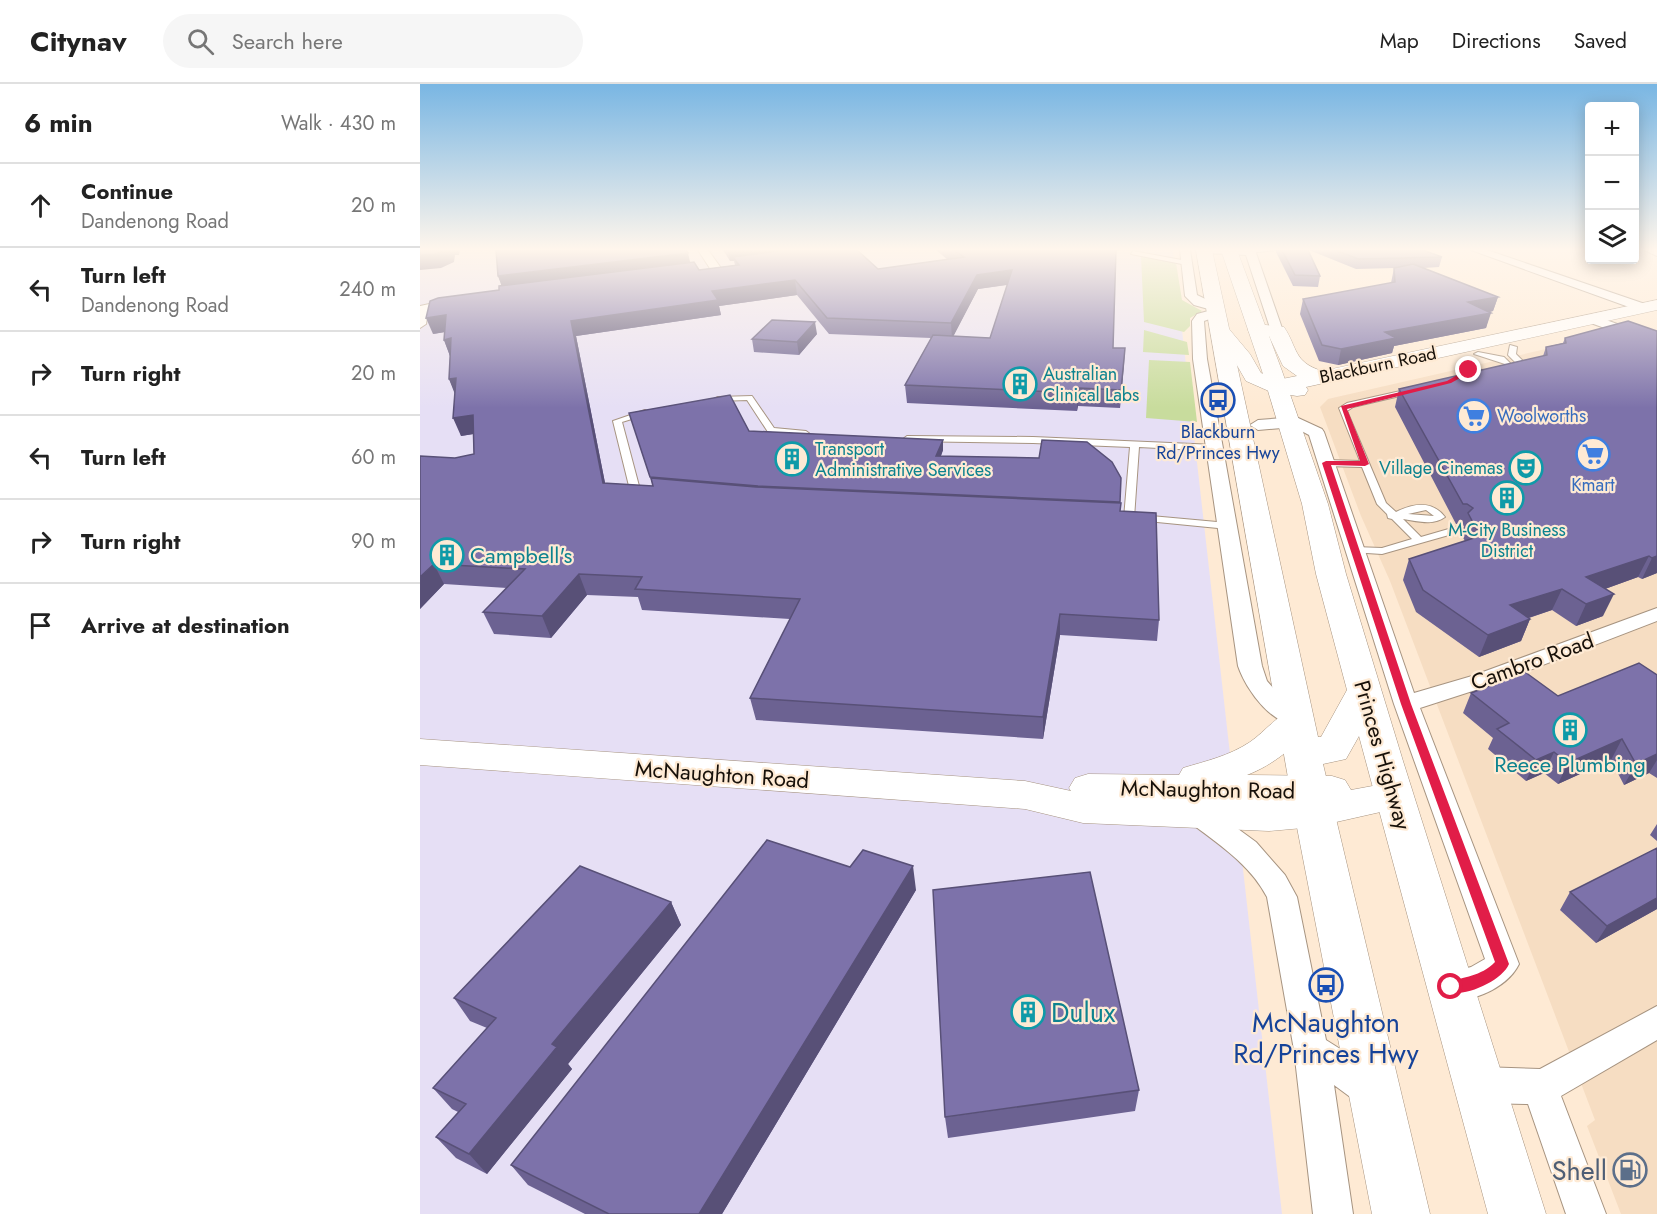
<!DOCTYPE html>
<meta charset="utf-8">
<style>
:root{--surface:#fff;--page:#f6f6f6;--text:#222;--muted:#767676;--line:#e0e0e0}
body{margin:0;font-family:Jost,sans-serif;background:var(--page);color:var(--text)}
.controls{position:absolute;right:18px;top:18px;display:grid;overflow:hidden;border-radius:6px;box-shadow:0 3px 15px #0003}
.controls button{width:54px;height:54px;display:grid;place-items:center;padding:0;border:0;border-bottom:2px solid var(--line);background:var(--surface);color:var(--text);font:30px sans-serif}
.stop{position:absolute;width:18px;height:18px;margin:-14px;border:4px solid #e11d48;border-radius:50%;background:#fff}
.stop.end{background:#e11d48;border-color:#fff;box-shadow:0 2px 6px #0008}
.list{margin:0;padding:0;list-style:none}
h2{display:flex;justify-content:space-between;align-items:center;height:78px;margin:0;padding:0 24px;font-size:26px}
h2 small{font-size:20px;font-weight:400;color:var(--muted)}
.list li{display:grid;grid-template-columns:39px 1fr auto;gap:18px;align-items:center;box-sizing:border-box;height:84px;padding:0 24px;border-top:2px solid var(--line)}
.list b{display:block;font-size:22px;white-space:nowrap}
.list p{margin:0;font-size:20px;white-space:nowrap;color:var(--muted)}
.list em{font-size:20px;font-style:normal;color:var(--muted)}
.icon{flex:none;width:33px;height:33px;fill:none;stroke:currentColor;stroke-width:2;stroke-linecap:round;stroke-linejoin:round}
.map{position:relative;flex:none;width:1237px;height:1130px;overflow:hidden}
header{display:flex;align-items:center;gap:36px;box-sizing:border-box;height:84px;padding:0 30px;background:var(--surface);border-bottom:2px solid var(--line)}
header strong{font-size:28px}
nav{display:flex;gap:33px;margin-inline-start:auto;font-size:21px}
.search{width:420px;height:54px;background:var(--page);display:flex;align-items:center;gap:15px;box-sizing:border-box;padding:0 21px;border-radius:33px;color:var(--muted);font-size:22px}
main{display:flex}
aside{flex:1;background:var(--surface)}
.map>svg:first-child{display:block}
.built{fill:#f6ddc2}
.industrial{fill:#e6dff5}
.green{fill:#c8dc9d}
.lines{fill:none;stroke-linecap:round;stroke-linejoin:round}
.service-casing{stroke:#a79481;stroke-width:2}
.minor-casing{stroke:#a79481;stroke-width:2}
.secondary-casing{stroke:#a79481;stroke-width:1}
.primary-casing{stroke:#a79481;stroke-width:1}
.trunk-casing{stroke:#a79481;stroke-width:1}
.service{fill:#fff;fill-rule:evenodd}
.minor{fill:#fff;fill-rule:evenodd}
.secondary{fill:#fff;fill-rule:evenodd}
.primary{fill:#fff;fill-rule:evenodd}
.trunk{fill:#fff;fill-rule:evenodd}
.wall{fill:#6c6292;fill-rule:evenodd}
.shaded-wall{fill:#585077}
.building{fill:#7d72aa;stroke:#585077;stroke-width:1.5}
.route{fill:#e11d48}
.labels{text-anchor:middle;dominant-baseline:central;stroke-width:4.5;stroke-linejoin:round;paint-order:stroke}
.far-street-label{font-size:18px;fill:#171009;stroke:#feead4}
.far-culture-label{font-size:18px;fill:#0d838f;stroke:#feead4;text-anchor:start}
.far-shop-label{font-size:18px;fill:#366cbe;stroke:#feead4;text-anchor:start}
.far-transit-label{font-size:18px;fill:#164399;stroke:#feead4}
.culture-label{font-size:22px;fill:#0d838f;stroke:#feead4;text-anchor:start}
.street-label{font-size:22px;fill:#171009;stroke:#feead4}
.near-culture-label{font-size:27px;fill:#0d838f;stroke:#feead4;text-anchor:start}
.near-transit-label{font-size:27px;fill:#164399;stroke:#feead4}
.near-service-label{font-size:27px;fill:#4e5e75;stroke:#feead4;text-anchor:end}
</style>
<header>
<strong>Citynav</strong>
<div class="search"><svg class="icon" aria-label="search" viewBox="0 0 24 24"><circle cx="10" cy="10" r="6"/><path d="M15 15l6 6"/></svg>Search here</div>
<nav><a>Map</a><a>Directions</a><a>Saved</a></nav>
</header>
<main>
<aside>
<h2>6 min<small>Walk · 430 m</small></h2>
<ul class="list">
<li><svg class="icon" aria-label="ahead" viewBox="0 0 24 24"><path d="M12 20V5M6 11l6-6 6 6"/></svg><div><b>Continue</b><p>Dandenong Road</p></div><em>20 m</em></li>
<li><svg class="icon" aria-label="left" viewBox="0 0 24 24"><path d="M17 20v-9H6M10 6l-5 5 5 5"/></svg><div><b>Turn left</b><p>Dandenong Road</p></div><em>240 m</em></li>
<li><svg class="icon" aria-label="right" viewBox="0 0 24 24"><path d="M7 20v-9h11M14 6l5 5-5 5"/></svg><div><b>Turn right</b></div><em>20 m</em></li>
<li><svg class="icon" aria-label="left" viewBox="0 0 24 24"><path d="M17 20v-9H6M10 6l-5 5 5 5"/></svg><div><b>Turn left</b></div><em>60 m</em></li>
<li><svg class="icon" aria-label="right" viewBox="0 0 24 24"><path d="M7 20v-9h11M14 6l5 5-5 5"/></svg><div><b>Turn right</b></div><em>90 m</em></li>
<li><svg class="icon" aria-label="arrive" viewBox="0 0 24 24"><path d="M6 21V4h12l-3 4 3 4H6"/></svg><div><b>Arrive at destination</b></div></li>
</ul>
</aside>
<div class="map">
<svg width="1237" height="1130" viewBox="0 0 1237 1130">
<rect width="100%" height="100%" fill="#feead4"/>
<path class="built" d="M 1196,249 L 1237,265 L 1237,1130 L 1201,1130 L 1167,1042 L 1175,1036 L 970,497 L 941,432 L 900,323 L 908,315 Z"/>
<path class="industrial" d="M 0,166 L 753,166 L 862,1130 L 0,1130 Z"/>
<path class="green" d="M 721,172 L 756,179 L 762,216 L 782,227 L 770,234 L 770,242 L 764,248 L 724,238 Z
M 724,246 L 767,258 L 769,271 L 723,268 Z
M 729,276 L 770,278 L 777,338 L 726,334 Z"/>
<g class="lines">
<defs>
<path id="service" d="M 831,166 L 857,166 L 829,169 Z
M 713,167 L 767,177 L 770,179 L 767,181 L 711,170 Z
M 1090,261 L 1097,263 L 1096,270 L 1103,277 L 1103,281 L 1093,286 L 1085,286 L 1085,280 L 1054,270 L 1058,268 L 1084,273 L 1092,281 L 1095,278 L 1088,271 Z
M 1043,285 L 1064,286 L 1071,294 C 1061,301 1047,299 1038,291 ZM 1048,289 L 1059,290 L 1062,293 L 1055,294 L 1047,291 Z
M 994,304 L 997,304 L 997,308 L 933,323 L 927,327 L 966,419 L 976,428 C 994,419 1012,416 1025,433 C 1013,442 997,437 983,435 L 1001,453 L 1039,442 L 1044,445 L 1043,447 L 962,470 L 931,468 L 930,466 L 935,463 L 962,464 L 992,455 L 972,435 L 968,434 L 967,430 L 957,420 L 942,383 L 906,382 L 901,379 L 906,376 L 940,377 L 919,324 L 927,319 ZM 1006,426 L 1014,432 L 988,430 Z
M 332,312 L 354,344 L 386,347 L 390,350 L 386,353 L 348,348 L 327,316 L 298,317 L 294,315 L 298,313 Z
M 225,326 L 229,328 L 228,330 L 202,338 L 219,402 L 220,405 L 231,408 L 226,411 L 214,409 L 209,402 L 193,337 Z
M 487,352 L 613,353 L 796,361 L 800,364 L 796,367 L 719,363 L 714,434 L 709,437 L 704,434 L 710,363 L 613,359 L 484,357 L 483,355 Z
M 720,431 L 808,439 L 813,442 L 808,445 L 717,436 L 715,434 Z"/>
<path id="minor" d="M 278,166 L 288,166 L 301,184 L 299,186 L 291,186 Z
M 760,166 L 770,166 L 777,211 L 802,223 L 801,231 L 784,237 L 787,275 L 842,582 L 847,597 L 855,606 L 883,627 L 886,633 L 883,639 C 855,647 826,606 818,582 L 773,275 L 772,237 L 777,230 L 792,226 L 774,221 L 765,212 Z
M 782,166 L 835,166 L 863,247 L 862,250 L 852,250 L 851,247 L 826,171 L 787,169 Z
M 1051,166 L 1067,166 L 1228,221 L 1230,224 L 1228,227 L 1220,227 Z
M 1224,166 L 1237,166 L 1237,172 Z
M 37,214 L 41,215 L 41,221 L 8,228 L 6,240 L 0,244 L 0,222 Z
M 1172,231 L 1237,254 L 1237,263 L 1168,238 L 1166,235 L 1168,232 Z
M 876,333 L 902,345 L 904,348 L 994,609 L 1052,592 L 1237,524 L 1237,537 L 1068,602 L 1000,624 L 1099,880 C 1087,905 1045,923 1019,914 L 1015,903 L 1019,892 L 1051,883 L 1065,875 L 974,620 L 889,351 L 874,343 L 838,346 L 830,341 L 838,336 Z
M 778,719 L 788,723 L 836,758 L 865,791 L 877,813 L 906,956 L 963,992 L 968,1005 L 963,1018 L 950,1023 L 937,1018 L 914,1001 L 933,1130 L 893,1130 L 874,966 L 847,813 C 830,780 797,759 768,737 L 764,730 L 768,723 Z
M 1237,922 L 1237,956 L 1141,1012 L 1186,1130 L 1146,1130 L 1108,1020 L 1061,1019 L 1048,1014 L 1043,1001 L 1048,988 L 1061,983 L 1120,985 Z"/>
<path id="secondary" d="M 876,625 L 888,629 L 893,637 C 879,661 853,681 827,691 L 912,692 L 925,696 L 931,706 L 974,698 L 987,702 L 993,712 L 987,722 L 894,743 L 849,747 L 663,739 L 605,725 L 0,681 L 0,655 L 605,697 L 651,707 L 649,704 L 655,694 L 668,690 L 759,691 L 763,684 C 786,677 809,672 830,658 C 846,647 857,630 876,625 Z"/>
<path id="primary" d="M 1237,216 L 1237,226 L 886,303 L 888,306 L 885,311 L 877,312 L 851,308 L 826,297 L 814,276 L 792,249 L 795,245 L 809,245 L 830,270 L 841,289 L 857,296 L 877,292 L 863,282 L 849,252 L 830,250 L 828,246 L 830,242 L 837,240 L 864,243 C 878,264 873,278 902,287 Z"/>
<path id="trunk" d="M 776,166 L 792,166 L 898,653 L 901,653 L 927,606 L 896,490 L 882,420 L 842,287 L 801,166 L 817,166 L 862,287 L 908,420 L 926,490 L 983,677 L 1126,1130 L 1068,1130 L 939,652 L 926,675 L 903,680 L 1010,1130 L 952,1130 L 874,728 Z"/>
</defs>
<use href="#service" class="service-casing"/>
<use href="#minor" class="minor-casing"/>
<use href="#secondary" class="secondary-casing"/>
<use href="#primary" class="primary-casing"/>
<use href="#trunk" class="trunk-casing"/>
<use href="#service" class="service"/>
<use href="#minor" class="minor"/>
<use href="#secondary" class="secondary"/>
<use href="#primary" class="primary"/>
<use href="#trunk" class="trunk"/>
</g>
<path class="wall" d="M 303,166 L 437,166 L 458,185 L 528,176 L 516,166 L 700,166 L 696,167 L 693,264 L 705,264 L 700,324 L 658,322 L 657,327 L 487,319 L 485,301 L 511,254 L 409,250 L 377,211 L 299,222 L 301,231 L 156,252 L 185,399 L 233,402 L 209,329 L 329,347 L 523,356 L 523,366 L 521,372 L 700,419 L 700,427 L 739,536 L 737,557 L 640,551 L 623,655 L 336,636 L 330,614 L 370,535 L 222,526 L 218,513 L 167,511 L 131,554 L 74,550 L 63,528 L 87,504 L 24,500 L 0,525 L 35,374 L 54,370 L 53,350 L 41,352 L 35,308 L 29,295 L 30,272 L 24,256 L 24,248 L 13,250 L 79,206 L 82,201 L 78,192 L 270,178 L 279,186 L 315,181 L 314,177 L 310,177 ZM 587,201 L 570,254 L 533,252 L 558,205 Z
M 856,166 L 888,166 L 900,192 L 898,203 L 873,202 L 856,168 Z
M 889,166 L 1003,166 L 1022,173 L 1019,183 L 1003,184 L 1078,213 L 1073,227 L 1070,228 L 1066,244 L 974,262 L 972,269 L 918,281 L 899,277 L 880,230 L 883,215 L 971,199 L 974,184 L 936,185 Z
M 1237,247 L 1237,489 L 1222,495 L 1218,493 L 1185,505 L 1183,532 L 1156,542 L 1132,526 L 1109,534 L 1110,535 L 1101,557 L 1059,573 L 996,528 L 983,496 L 989,475 L 1045,457 L 1041,450 L 1044,442 L 1040,440 L 1036,440 L 975,323 L 979,305 L 1123,272 L 1126,263 L 1143,259 L 1145,254 Z
M 397,250 L 379,271 L 334,268 L 332,255 Z
M 1237,591 L 1237,694 L 1229,689 L 1204,701 L 1191,676 L 1138,700 L 1124,689 L 1106,697 L 1068,665 L 1073,654 L 1043,629 L 1051,609 L 1138,612 Z
M 1237,740 L 1237,757 L 1230,751 Z
M 1237,764 L 1237,825 L 1176,859 L 1140,826 L 1150,808 Z
M 430,783 L 496,806 L 302,1130 L 165,1130 L 108,1101 L 91,1081 Z
M 251,818 L 261,841 L 148,980 L 152,985 L 67,1090 L 36,1074 L 16,1053 L 38,1028 L 32,1025 L 13,1004 L 67,944 L 50,937 L 34,914 Z
M 719,1006 L 715,1027 L 528,1054 L 525,1033 Z"/>
<path class="shaded-wall" d="M 24,166 L 40,166 L 39,171 L 35,171 L 34,178 L 21,184 L 0,186 L 0,171 Z
M 308,166 L 402,166 L 313,173 L 314,177 L 310,177 Z
M 268,169 L 271,182 L 83,206 L 78,192 Z
M 592,186 L 592,200 L 558,205 L 532,255 L 531,239 L 557,191 Z
M 375,196 L 377,211 L 299,222 L 301,231 L 156,252 L 189,419 L 183,399 L 151,237 L 292,207 Z
M 1078,213 L 1073,227 L 1044,233 L 1048,218 Z
M 1071,229 L 1066,244 L 974,262 L 972,269 L 918,281 L 921,265 L 965,248 Z
M 26,231 L 32,247 L 13,250 L 6,234 Z
M 395,238 L 397,250 L 379,271 L 377,258 Z
M 31,254 L 30,272 L 24,256 Z
M 705,264 L 704,281 L 700,324 L 701,306 Z
M 36,294 L 36,313 L 29,295 Z
M 659,304 L 658,322 L 657,327 L 658,309 Z
M 53,331 L 60,349 L 41,352 L 33,334 Z
M 523,356 L 523,366 L 517,382 L 516,372 Z
M 1229,472 L 1218,493 L 1157,515 L 1166,493 Z
M 1237,472 L 1237,489 L 1222,495 L 1232,474 Z
M 14,480 L 24,500 L 0,525 L 0,493 Z
M 159,490 L 167,511 L 131,554 L 122,532 Z
M 1142,505 L 1132,526 L 1081,543 L 1090,521 Z
M 1194,510 L 1183,532 L 1156,542 L 1166,520 Z
M 640,530 L 640,551 L 623,655 L 623,633 Z
M 1110,535 L 1101,557 L 1059,573 L 1068,551 Z
M 1202,655 L 1191,676 L 1138,700 L 1148,679 Z
M 1134,668 L 1124,689 L 1106,697 L 1116,676 Z
M 1237,670 L 1237,676 L 1229,689 L 1204,701 L 1216,680 Z
M 493,782 L 496,806 L 302,1130 L 279,1130 Z
M 1237,814 L 1237,825 L 1176,859 L 1187,842 Z
M 251,818 L 261,841 L 148,980 L 152,985 L 67,1090 L 49,1070 L 132,960 Z"/>
<path class="building" d="M 0,166 L 24,166 L 15,170 L 0,171 Z
M 76,166 L 266,166 L 268,169 L 78,192 Z
M 367,166 L 437,166 L 458,185 L 544,173 L 533,166 L 696,166 L 693,264 L 705,264 L 701,306 L 659,304 L 658,309 L 485,301 L 513,251 L 570,254 L 592,186 L 557,191 L 531,239 L 407,234 L 375,196 L 292,207 L 298,216 L 151,237 L 183,399 L 233,402 L 231,394 L 336,403 L 701,419 L 700,427 L 736,429 L 739,536 L 640,530 L 623,633 L 330,614 L 380,515 L 215,505 L 222,493 L 159,490 L 122,532 L 63,528 L 105,485 L 14,480 L 0,493 L 0,372 L 35,374 L 54,370 L 53,331 L 33,334 L 36,294 L 29,295 L 31,254 L 24,256 L 26,231 L 6,234 L 10,217 L 18,214 L 79,206 L 79,202 L 274,178 L 279,186 L 319,181 L 313,173 Z
M 862,166 L 888,166 L 900,192 L 875,191 Z
M 916,166 L 1003,166 L 1022,173 L 938,175 Z
M 993,180 L 1078,213 L 1048,218 L 1071,229 L 965,248 L 976,254 L 921,265 L 902,261 L 883,215 L 975,198 L 974,184 Z
M 352,236 L 395,238 L 377,258 L 332,255 Z
M 1208,237 L 1237,247 L 1237,472 L 1232,474 L 1229,472 L 1166,493 L 1194,510 L 1166,520 L 1142,505 L 1090,521 L 1110,535 L 1068,551 L 1003,506 L 989,475 L 1060,452 L 1048,429 L 1053,424 L 1047,420 L 1043,420 L 979,305 L 1127,271 L 1126,263 L 1146,259 L 1145,254 Z
M 310,311 L 329,347 L 523,356 L 516,372 L 619,374 L 622,356 L 667,358 L 692,378 L 701,394 L 700,418 L 338,402 L 230,393 L 209,329 Z
M 1219,579 L 1237,591 L 1237,670 L 1216,680 L 1202,655 L 1148,679 L 1134,668 L 1116,676 L 1077,645 L 1089,639 L 1051,609 L 1105,588 L 1138,612 Z
M 347,756 L 430,783 L 443,766 L 493,782 L 279,1130 L 189,1130 L 91,1081 Z
M 1237,764 L 1237,814 L 1187,842 L 1150,808 Z
M 160,782 L 251,818 L 132,960 L 137,963 L 49,1070 L 16,1053 L 46,1020 L 13,1004 L 76,934 L 34,914 Z
M 670,788 L 719,1006 L 525,1033 L 513,806 Z"/>
<linearGradient id="sky" x2="0" y2="1"><stop stop-color="#79b6e3"/><stop offset="0.51" stop-color="#fff6ec"/><stop offset="1" stop-color="#fff6ec" stop-opacity="0"/></linearGradient>
<rect width="1237" height="324" fill="url(#sky)"/>
<path class="route" d="M 1049,285 L 1051,288 L 1031,299 L 927,325 L 949,380 L 945,382 L 911,381 L 991,620 L 1089,880 C 1082,897 1044,914 1026,908 L 1024,903 L 1026,899 C 1045,892 1060,893 1075,878 L 981,620 L 902,379 L 906,377 L 940,377 L 921,322 L 1027,297 L 1039,290 L 1041,287 Z"/>
<defs>
<symbol id="building-ring" viewBox="-11 -11 22 22"><circle r="9.5" fill="#feead4" stroke="#0f9aa8" stroke-width="1.5"/><path d="M-4-6H4V6H1V3H-1V6H-4ZM-2.5-4.3h1.7v1.8h-1.7ZM.8-4.3h1.7v1.8H.8ZM-2.5-1h1.7V.8h-1.7ZM.8-1h1.7V.8H.8Z" fill="#0f9aa8"/></symbol>
<symbol id="bus-ring" viewBox="-11 -11 22 22"><circle r="9.5" fill="#feead4" stroke="#1a4fb4" stroke-width="1.5"/><path d="M-5-6H5V4H4V6H2V4H-2V6H-4V4H-5ZM-3.5-4V0h7V-4ZM-3.5 1.2v1.5H-2V1.2ZM2 1.2v1.5H3.5V1.2Z" fill="#1a4fb4"/></symbol>
<symbol id="supermarket-ring" viewBox="-11 -11 22 22"><circle r="9.5" fill="#feead4" stroke="#3f7fe0" stroke-width="1.5"/><path d="M-6-5.5h2.5l.6 2H6L4.5 2H-2.5L-4.4-4H-6ZM-1.5 3.2a1.3 1.3 0 1 0 .1 0ZM3 3.2a1.3 1.3 0 1 0 .1 0Z" fill="#3f7fe0"/></symbol>
<symbol id="theatre-ring" viewBox="-11 -11 22 22"><circle r="9.5" fill="#feead4" stroke="#0f9aa8" stroke-width="1.5"/><path d="M-5-5.5Q0-4 5-5.5V0Q5 5 0 6Q-5 5-5 0ZM-3.3-2.5H-1v1.5H-3.3ZM1-2.5H3.3v1.5H1ZM-2.8 1Q0 5.5 2.8 1Z" fill="#0f9aa8"/></symbol>
<symbol id="fuel-ring" viewBox="-11 -11 22 22"><circle r="9.5" fill="#feead4" stroke="#5c6f8a" stroke-width="1.5"/><path d="M-5.5-6h7V0h2V4h1.3V-2.5L3-4.5l.8-.8L6-3V5H2.5V1h-1V6h-7ZM-4.2-4.7v3.2H.2V-4.7Z" fill="#5c6f8a"/></symbol>
</defs>
<g fill-rule="evenodd">
<use href="#building-ring" x="581" y="281" width="38" height="38"/>
<use href="#bus-ring" x="779" y="297" width="38" height="38"/>
<use href="#supermarket-ring" x="1035" y="313" width="38" height="38"/>
<use href="#supermarket-ring" x="1154" y="351" width="38" height="38"/>
<use href="#building-ring" x="353" y="356" width="38" height="38"/>
<use href="#theatre-ring" x="1087" y="365" width="38" height="38"/>
<use href="#building-ring" x="1068" y="395" width="38" height="38"/>
<use href="#building-ring" x="8" y="452" width="38" height="38"/>
<use href="#building-ring" x="1131" y="627" width="38" height="38"/>
<use href="#bus-ring" x="887" y="882" width="38" height="38"/>
<use href="#building-ring" x="589" y="909" width="38" height="38"/>
<use href="#fuel-ring" x="1191" y="1067" width="38" height="38"/>
</g>
<g class="labels">
<g class="far-street-label">
<text transform="translate(958 281) rotate(-12)">Blackburn Road</text>
</g>
<g class="far-culture-label">
<text x="623" y="290">Australian<tspan x="623" dy="21">Clinical Labs</tspan></text>
<text x="395" y="365">Transport<tspan x="395" dy="21">Administrative Services</tspan></text>
<text x="1083" y="384" text-anchor="end">Village Cinemas</text>
<text x="1087" y="446" text-anchor="middle">M-City Business<tspan x="1087" dy="21">District</tspan></text>
</g>
<g class="far-shop-label">
<text x="1077" y="332">Woolworths</text>
<text x="1173" y="401" text-anchor="middle">Kmart</text>
</g>
<g class="far-transit-label">
<text x="798" y="348">Blackburn<tspan x="798" dy="21">Rd/Princes Hwy</tspan></text>
</g>
<g class="culture-label">
<text x="50" y="471">Campbell's</text>
<text x="1150" y="680" text-anchor="middle">Reece Plumbing</text>
</g>
<g class="street-label">
<text transform="translate(1112 577) rotate(-20)">Cambro Road</text>
<text transform="translate(963 671) rotate(74)">Princes Highway</text>
<text transform="translate(302 690) rotate(4)">McNaughton Road</text>
<text transform="translate(788 705) rotate(1)">McNaughton Road</text>
</g>
<g class="near-culture-label">
<text x="631" y="928">Dulux</text>
</g>
<g class="near-transit-label">
<text x="906" y="938">McNaughton<tspan x="906" dy="31">Rd/Princes Hwy</tspan></text>
</g>
<g class="near-service-label">
<text x="1187" y="1086">Shell</text>
</g>
</g>
</svg>
<div class="controls">
<button>+</button>
<button>−</button>
<button><svg class="icon" aria-label="layers" viewBox="0 0 24 24"><path d="M12 4l9 5-9 5-9-5zM3 14l9 5 9-5"/></svg></button>
</div>
<div class="stop" style="left:1031px;top:903px"></div>
<div class="stop end" style="left:1049px;top:286px"></div>
</div>
</main>
